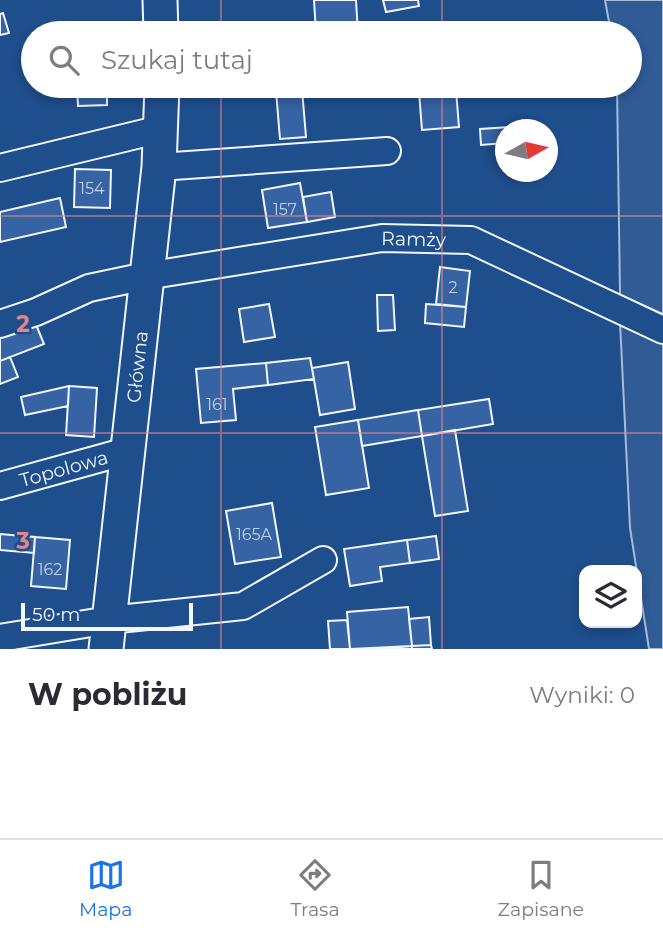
<!DOCTYPE html>
<html lang="pl">
<meta charset="utf-8">
<style>
:root{--surface:#fff;--page:#f7f7f7;--text:#2b2b33;--muted:#7c7c81;--line:#e1e1e2;--accent:#1a73e8}
body{margin:0;font-family:Montserrat,sans-serif;background:var(--page);color:var(--text)}
.controls{position:absolute;right:21px;bottom:21px;display:grid;overflow:hidden;border-radius:14px;box-shadow:0 4px 10px #0003}
.controls button{width:63px;height:63px;display:grid;place-items:center;padding:0;border:0;border-bottom:2px solid var(--line);background:var(--surface);color:var(--text);font:35px sans-serif}
.compass{position:absolute;left:495px;top:119px;width:63px;height:63px;border-radius:50%;background:var(--surface);box-shadow:0 4px 10px #0003;rotate:82deg}
.scale{position:absolute;left:21px;bottom:18px;width:172px;box-sizing:border-box;padding-left:7px;border:4px solid #f2f6ff;border-top:0;font-size:19px;line-height:24px;white-space:nowrap;color:#f2f6ff;-webkit-text-stroke:5px #1f4e8c;paint-order:stroke}
.list{margin:0;padding:0;list-style:none}
h2{display:flex;justify-content:space-between;align-items:center;height:91px;margin:0;padding:0 28px;font-size:30px}
h2 small{font-size:23px;font-weight:400;color:var(--muted)}
.icon{flex:none;width:38px;height:38px;fill:none;stroke:currentColor;stroke-width:2;stroke-linecap:round;stroke-linejoin:round}
.map{position:relative;flex:none;width:663px;height:649px;overflow:hidden}
.search{position:absolute;background:var(--surface);box-shadow:0 4px 10px #0003;left:21px;right:21px;top:21px;height:77px;display:flex;align-items:center;gap:18px;box-sizing:border-box;padding:0 24px;border-radius:38px;color:var(--muted);font-size:26px}
.sheet{height:189px;background:var(--surface)}
nav{display:flex;justify-content:space-around;align-items:center;box-sizing:border-box;height:98px;border-top:2px solid var(--line);background:var(--surface);font-size:19px;color:var(--muted)}
nav a{display:grid;justify-items:center;gap:4px}
nav .on{color:var(--accent)}
.map>svg:first-child{display:block}
.green{fill:#305b95;stroke:#a8bbd7;stroke-width:2}
.building{fill:#3563a3;stroke:#f2f6ff;stroke-width:2}
.lines{fill:none;stroke-linecap:round;stroke-linejoin:round}
.minor-casing{stroke:#f2f6ff;stroke-width:30}
.major-casing{stroke:#f2f6ff;stroke-width:37}
.minor{stroke:#1f4e8c;stroke-width:26}
.major{stroke:#1f4e8c;stroke-width:33}
.grid{fill:none;stroke:#e38589;stroke-width:2;stroke-opacity:0.55}
.labels{text-anchor:middle;dominant-baseline:central;stroke-width:5;stroke-linejoin:round;paint-order:stroke}
.number-label{font-size:16px;fill:#c3d1e8}
.street-label{font-size:19px;fill:#f2f6ff;stroke:#1f4e8c}
.grid-label{font-size:23px;text-anchor:middle;font-weight:bold;fill:#e38589;stroke:#1f4e8c;stroke-width:5;stroke-linejoin:round;paint-order:stroke}
</style>
<div class="map">
<svg width="663" height="649" viewBox="0 0 663 649">
<rect width="100%" height="100%" fill="#1f4e8c"/>
<path class="green" d="M 605,0 L 663,0 L 663,314 L 620,295 L 617,86 L 630,86 L 630,33 L 611,33 Z
M 620,322 L 663,341 L 663,649 L 649,649 L 630,528 Z"/>
<path class="building" d="M 314,0 L 356,0 L 358,33 L 316,33 Z
M 383,0 L 418,0 L 419,6 L 386,12 Z
M 3,13 L 9,33 L 0,35 L 0,14 Z
M 468,23 L 469,33 L 446,33 L 445,25 Z
M 77,86 L 107,86 L 107,105 L 78,106 Z
M 302,89 L 306,137 L 280,139 L 276,91 Z
M 456,90 L 459,127 L 422,130 L 419,92 Z
M 511,127 L 505,130 L 505,143 L 481,145 L 480,129 Z
M 75,169 L 111,170 L 110,208 L 74,207 Z
M 300,183 L 307,222 L 268,228 L 262,190 Z
M 331,192 L 335,217 L 307,222 L 303,197 Z
M 60,198 L 66,227 L 0,242 L 0,212 Z
M 440,267 L 470,271 L 466,307 L 436,304 Z
M 377,295 L 393,295 L 395,330 L 378,331 Z
M 269,304 L 275,337 L 244,342 L 239,309 Z
M 426,304 L 466,307 L 464,327 L 425,323 Z
M 35,322 L 44,344 L 0,361 L 0,336 Z
M 10,357 L 18,377 L 0,384 L 0,361 Z
M 310,358 L 314,379 L 268,385 L 266,363 Z
M 348,362 L 355,409 L 320,415 L 312,368 Z
M 266,363 L 268,385 L 233,389 L 236,420 L 201,423 L 196,369 Z
M 69,386 L 68,406 L 25,415 L 21,397 Z
M 69,386 L 97,388 L 94,437 L 66,435 Z
M 489,399 L 493,424 L 422,436 L 418,410 Z
M 418,410 L 422,436 L 362,446 L 358,420 Z
M 358,420 L 369,488 L 326,495 L 315,427 Z
M 455,430 L 468,511 L 435,516 L 422,436 Z
M 272,503 L 281,557 L 235,564 L 226,511 Z
M 0,534 L 35,537 L 34,553 L 0,550 Z
M 436,536 L 439,559 L 410,563 L 407,540 Z
M 35,537 L 70,540 L 66,589 L 31,586 Z
M 407,540 L 410,563 L 380,567 L 382,581 L 350,586 L 344,549 Z
M 408,607 L 412,646 L 350,649 L 347,612 Z
M 429,617 L 431,645 L 412,646 L 409,619 Z
M 347,620 L 350,649 L 330,649 L 328,621 Z
M 431,645 L 432,649 L 412,649 L 412,646 Z
M 412,646 L 412,649 L 376,649 Z"/>
<g class="lines">
<defs>
<g id="minor">
<path d="M 159,167 L 387,151"/>
<path d="M 0,168 L 161,129"/>
<path id="s1" d="M 0,324 L 36,312 L 89,288 L 146,276 L 382,238 L 471,240 L 663,330"/>
<path id="s2" d="M 0,486 L 127,451"/>
<path d="M 0,638 L 109,620 L 243,606 L 323,560"/>
</g>
<g id="major">
<path d="M 160,0 L 161,33"/>
<path id="s3" d="M 106,649 L 159,167 L 162,86"/>
</g>
</defs>
<use href="#minor" class="minor-casing"/>
<use href="#major" class="major-casing"/>
<use href="#minor" class="minor"/>
<use href="#major" class="major"/>
</g>
<path class="grid" d="M 221,0 L 221,33M 442,0 L 442,33M 221,86 L 221,649M 442,86 L 442,649M 0,216 L 663,216M 0,433 L 663,433"/>
<g class="labels">
<g class="number-label">
<text x="92" y="188">154</text>
<text x="285" y="209">157</text>
<text x="453" y="287">2</text>
<text x="217" y="404">161</text>
<text x="254" y="534">165A</text>
<text x="50" y="569">162</text>
</g>
<g class="street-label">
<text stroke="none"><textPath href="#s1" startOffset="425">Ramży</textPath></text>
<text stroke="none"><textPath href="#s3" startOffset="284">Główna</textPath></text>
<text stroke="none"><textPath href="#s2" startOffset="66">Topolowa</textPath></text>
</g>
</g>
<g class="grid-label">
<text x="23" y="332">2</text>
<text x="23" y="549">3</text>
</g>
</svg>
<div class="controls">
<button><svg class="icon" aria-label="layers" viewBox="0 0 24 24"><path d="M12 4l9 5-9 5-9-5zM3 14l9 5 9-5"/></svg></button>
</div>
<svg class="compass" viewBox="-18 -18 36 36"><path d="M0-13l5 13h-10z" fill="#e53935"/><path d="M0 13l5-13h-10z" fill="#7c7c81"/></svg>
<div class="scale">50 m</div>
<div class="search"><svg class="icon" aria-label="search" viewBox="0 0 24 24"><circle cx="10" cy="10" r="6"/><path d="M15 15l6 6"/></svg>Szukaj tutaj</div>
</div>
<section class="sheet">
<h2>W pobliżu<small>Wyniki: 0</small></h2>
<ul class="list">
</ul>
</section>
<nav>
<a class="on"><svg class="icon" aria-label="map" viewBox="0 0 24 24"><path d="M3 6l6-2 6 2 6-2v14l-6 2-6-2-6 2zM9 4v14M15 6v14"/></svg>Mapa</a>
<a><svg class="icon" aria-label="directions" viewBox="0 0 24 24"><path d="M12 3l9 9-9 9-9-9zM9 14v-3h6M13 9l2 2-2 2"/></svg>Trasa</a>
<a><svg class="icon" aria-label="saved" viewBox="0 0 24 24"><path d="M7 4h10v16l-5-4-5 4z"/></svg>Zapisane</a>
</nav>
